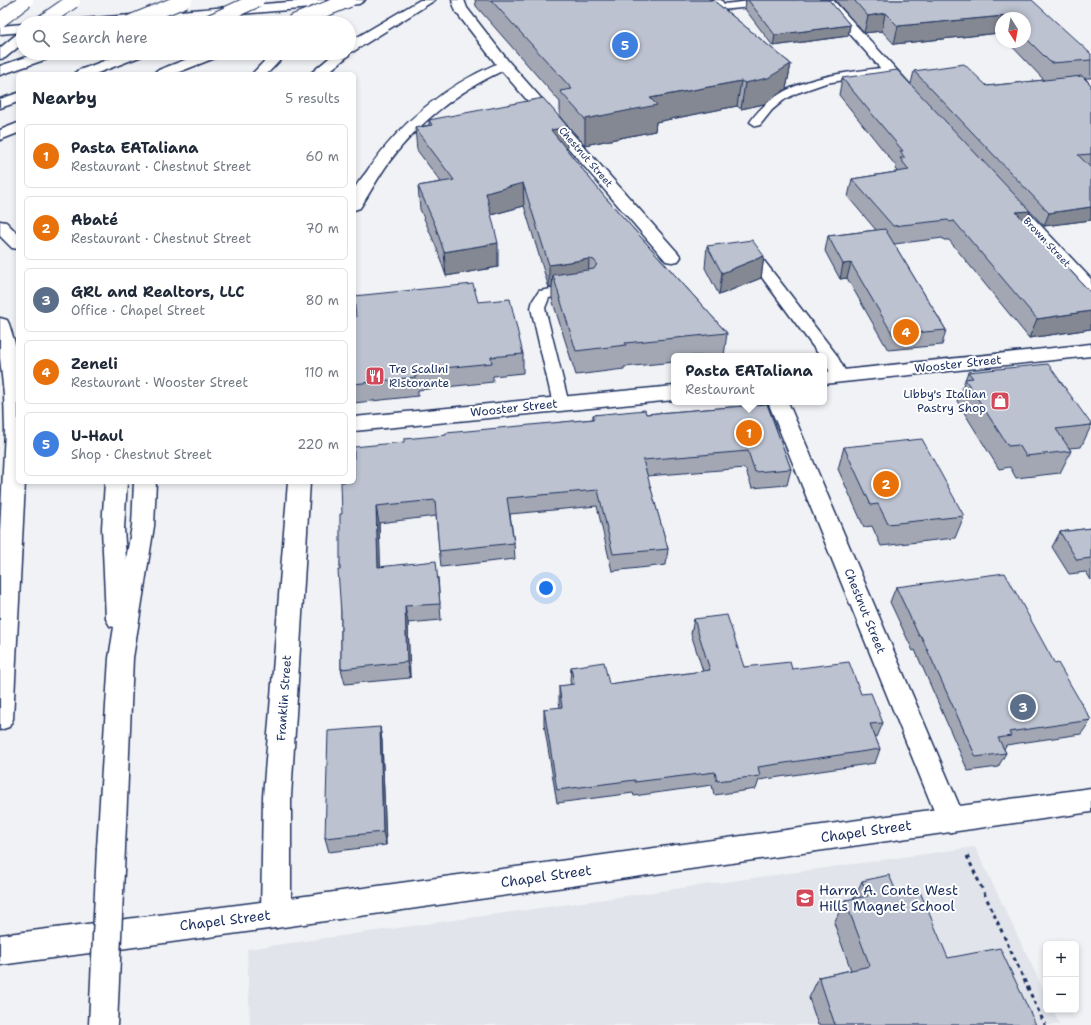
<!DOCTYPE html>
<meta charset="utf-8">
<style>
:root{--surface:#fff;--page:#f2f2f3;--text:#1f2937;--muted:#747a83;--line:#e0e1e3;--accent:#7c3aed}
body{margin:0;font-family:"Shantell Sans",sans-serif;background:var(--page);color:var(--text)}
.controls{position:absolute;right:12px;bottom:12px;display:grid;overflow:hidden;border-radius:6px;box-shadow:0 2px 6px #0003}
.controls button{width:36px;height:36px;display:grid;place-items:center;padding:0;border:0;border-bottom:1px solid var(--line);background:var(--surface);color:var(--text);font:20px sans-serif}
.compass{position:absolute;left:995px;top:12px;width:36px;height:36px;border-radius:50%;background:var(--surface);box-shadow:0 2px 6px #0003;rotate:169deg}
.you{position:absolute;left:546px;top:588px;width:14px;height:14px;margin:-10px;border:3px solid #fff;border-radius:50%;background:#1a73e8;box-shadow:0 0 0 6px #1a73e833}
.badge{display:grid;place-items:center;width:26px;height:26px;border-radius:50%;background:var(--accent);color:#fff;font-size:13px;font-weight:700}
.pin{position:absolute;translate:-50% -50%;border:2px solid #fff;box-shadow:0 1px 4px #0006}
.popup{position:absolute;left:671px;top:353px;width:156px;height:52px;box-sizing:border-box;display:grid;place-content:center;border-radius:6px;background:var(--surface);filter:drop-shadow(0 1px 3px #0005);font-size:13px;white-space:nowrap;color:var(--muted)}
.popup b{font-size:15px;color:var(--text)}
.popup::after{content:'';position:absolute;left:50%;top:100%;margin-left:-8px;border:8px solid transparent;border-top-color:var(--surface)}
.list{margin:0;padding:0;list-style:none}
h2{display:flex;justify-content:space-between;align-items:center;height:52px;margin:0;padding:0 16px;font-size:17px}
h2 small{font-size:13px;font-weight:400;color:var(--muted)}
.list li{display:grid;grid-template-columns:26px 1fr auto;gap:12px;align-items:center;box-sizing:border-box;height:64px;margin:0 8px 8px;padding:0 8px;border:1px solid var(--line);border-radius:6px}
.list b{display:block;font-size:15px;white-space:nowrap}
.list p{margin:0;font-size:13px;white-space:nowrap;color:var(--muted)}
.list em{font-size:13px;font-style:normal;color:var(--muted)}
.icon{flex:none;width:22px;height:22px;fill:none;stroke:currentColor;stroke-width:2;stroke-linecap:round;stroke-linejoin:round}
.map{position:relative;flex:none;width:1091px;height:1025px;overflow:hidden}
.search{position:absolute;background:var(--surface);box-shadow:0 2px 6px #0003;left:16px;top:16px;width:340px;height:44px;display:flex;align-items:center;gap:10px;box-sizing:border-box;padding:0 14px;border-radius:22px;color:var(--muted);font-size:15px}
.panel{position:absolute;background:var(--surface);box-shadow:0 2px 6px #0003;left:16px;top:72px;width:340px;height:412px;border-radius:6px}
.map>svg:first-child{display:block}
.built{fill:#e1e4ea}
.lines{fill:none;stroke-linecap:round;stroke-linejoin:round}
.service-casing{stroke:#1b2f5e;stroke-width:3}
.minor-casing{stroke:#1b2f5e;stroke-width:3}
.secondary-casing{stroke:#1b2f5e;stroke-width:3}
.primary-casing{stroke:#1b2f5e;stroke-width:3}
.motorway-casing{stroke:#1b2f5e;stroke-width:3}
.path{stroke:#1b2f5e;stroke-width:3;stroke-dasharray:4 4;stroke-linecap:butt}
.service{fill:#fff;fill-rule:evenodd}
.minor{fill:#fff;fill-rule:evenodd}
.secondary{fill:#fff;fill-rule:evenodd}
.primary{fill:#fff;fill-rule:evenodd}
.motorway{fill:#fff;fill-rule:evenodd}
.motorway-bridge-far1-casing{stroke:#1b2f5e;stroke-width:16;stroke-linecap:butt}
.motorway-bridge-casing{stroke:#1b2f5e;stroke-width:31;stroke-linecap:butt}
.motorway-bridge-far1{stroke:#fff;stroke-width:14}
.motorway-bridge{stroke:#fff;stroke-width:28}
.wall{fill:#a2a7b3;stroke:#1b2f5e}
.shaded-wall{fill:#848892;stroke:#1b2f5e}
.building{fill:#bcc2d0;stroke:#1b2f5e}
.labels{text-anchor:middle;dominant-baseline:central;stroke-width:4;stroke-linejoin:round;paint-order:stroke}
.far-street-label{font-size:10px;fill:#1b2f5e;stroke:#fff}
.street-label{font-size:12px;fill:#1b2f5e;stroke:#fff}
.poi-label{font-size:12px;fill:#1b2f5e;stroke:#fff;text-anchor:start}
.near-street-label{font-size:14px;fill:#1b2f5e;stroke:#fff}
.near-poi-label{font-size:14px;fill:#1b2f5e;stroke:#fff;text-anchor:start}
</style>
<div class="map">
<svg width="1091" height="1025" viewBox="0 0 1091 1025">
<rect width="100%" height="100%" fill="#f1f2f5"/>
<filter id="ink" filterUnits="userSpaceOnUse"><feTurbulence type="fractalNoise" baseFrequency=".025" numOctaves="2"/><feDisplacementMap in="SourceGraphic" scale="8" xChannelSelector="R" yChannelSelector="G"/><feConvolveMatrix kernelMatrix="1 2 1 2 8 2 1 2 1" color-interpolation-filters="sRGB"/></filter>
<g filter="url(#ink)">
<path class="built" d="M 975,847 L 1046,995 L 1046,1010 L 1053,1010 L 1060,1025 L 250,1025 L 247,949 Z"/>
<g class="lines">
<defs>
<path id="service" d="M 710,0 L 721,0 L 724,4 L 760,0 L 797,0 L 792,3 L 721,10 L 717,9 Z
M 888,67 L 894,70 L 892,72 L 826,83 L 797,93 L 784,100 L 772,110 L 760,125 L 756,126 L 750,122 C 781,77 838,74 888,67 Z
M 753,252 L 758,253 L 836,354 L 848,376 L 846,380 L 840,381 L 834,380 L 824,361 L 824,356 L 820,356 L 746,256 L 748,253 Z
M 576,285 L 581,286 L 583,289 L 581,292 L 549,298 L 545,308 L 569,404 L 567,408 L 561,409 L 555,408 L 553,404 L 531,308 L 533,300 L 539,291 Z"/>
<path id="minor" d="M 452,0 L 464,0 L 467,8 L 509,62 L 678,253 L 681,257 L 678,261 L 672,262 L 666,261 L 502,71 C 457,92 419,122 389,162 C 378,177 370,193 360,208 L 354,210 C 354,204 353,197 354,191 C 356,183 365,175 369,168 C 402,121 444,87 496,64 L 456,12 Z
M 820,0 L 833,0 L 915,90 L 917,93 L 915,96 L 905,96 Z
M 1006,193 L 1012,195 L 1091,279 L 1091,295 L 1085,294 L 1000,201 L 998,198 L 1000,195 Z
M 1091,344 L 1091,356 L 824,384 L 824,372 Z
M 674,386 L 674,400 L 354,431 L 354,417 Z
M 768,402 L 788,402 L 965,819 L 961,828 L 951,832 L 941,828 Z
M 288,482 L 310,482 L 291,797 L 291,914 L 286,924 L 276,928 L 266,924 L 261,914 L 263,797 Z"/>
<path id="secondary" d="M 1091,788 L 1091,812 L 276,928 L 0,965 L 0,935 L 276,900 Z"/>
<path id="primary" d="M 313,0 L 365,0 L 359,4 L 130,23 L 76,23 L 83,19 Z
M 23,24 L 23,32 L 0,34 L 0,26 Z"/>
<path id="motorway" d="M 420,0 L 435,0 L 354,51 L 349,52 L 350,53 L 348,56 L 326,74 L 310,74 L 335,53 L 349,53 L 349,42 Z
M 23,32 L 23,43 L 5,58 L 0,59 L 0,48 L 18,33 Z
M 38,53 L 58,53 L 56,56 L 0,75 L 0,66 Z
M 125,53 L 144,53 L 142,56 L 95,74 L 75,74 L 77,71 Z
M 203,53 L 222,53 L 220,56 L 174,74 L 154,74 L 156,71 Z
M 272,53 L 287,53 L 267,74 L 252,74 Z
M 18,93 L 18,102 L 0,108 L 0,99 Z
M 18,123 L 18,133 L 0,140 L 0,130 Z
M 0,221 L 6,222 L 18,234 L 18,249 L 12,248 L 0,236 Z
M 0,318 L 7,320 L 9,324 L 18,353 L 18,482 L 25,482 L 13,719 L 9,727 L 0,730 L 0,531 L 5,430 L 4,394 L 0,358 Z
M 105,482 L 127,482 L 124,528 L 126,559 L 132,526 L 134,482 L 156,482 L 154,526 L 133,658 L 125,848 L 121,857 L 111,861 L 101,857 L 97,848 L 109,658 L 114,627 L 110,626 L 106,619 L 102,528 Z"/>
</defs>
<use href="#service" class="service-casing"/>
<use href="#minor" class="minor-casing"/>
<use href="#secondary" class="secondary-casing"/>
<use href="#primary" class="primary-casing"/>
<use href="#motorway" class="motorway-casing"/>
<path class="path" d="M 967,856 L 1045,1025"/>
<use href="#service" class="service"/>
<use href="#minor" class="minor"/>
<use href="#secondary" class="secondary"/>
<use href="#primary" class="primary"/>
<use href="#motorway" class="motorway"/>
<defs>
<path id="motorway-bridge-far1" d="M 0,20 L 26,0
M 41,23 L 73,1
M 129,23 L 185,0
M 207,23 L 257,0
M 291,23 L 349,0"/>
<path id="motorway-bridge" d="M 103,1025 L 111,848"/>
</defs>
<use href="#motorway-bridge-far1" class="motorway-bridge-far1-casing"/>
<use href="#motorway-bridge" class="motorway-bridge-casing"/>
<use href="#motorway-bridge-far1" class="motorway-bridge-far1"/>
<use href="#motorway-bridge" class="motorway-bridge"/>
</g>
<path class="wall" d="M 475,0 L 713,0 L 791,64 L 786,89 L 764,104 L 741,109 L 737,106 L 656,122 L 655,131 L 585,145 L 560,117 L 560,102 L 476,6 Z
M 738,0 L 829,0 L 850,25 L 848,36 L 773,46 L 745,9 L 746,0 L 739,1 Z
M 835,0 L 1032,0 L 1091,60 L 1091,78 L 1085,78 L 1091,85 L 1091,167 L 1090,167 L 1091,168 L 1091,220 L 1044,226 L 1030,211 L 1026,222 L 1091,293 L 1091,329 L 1029,338 L 949,240 L 944,240 L 943,238 L 894,244 L 946,330 L 942,345 L 888,350 L 847,278 L 840,279 L 825,251 L 828,236 L 876,230 L 848,197 L 852,179 L 896,172 L 897,171 L 895,169 L 896,166 L 839,95 L 842,78 L 911,84 L 914,71 L 987,86 L 1044,80 L 1008,42 L 1025,42 L 1025,18 L 1001,18 L 1001,35 L 999,33 L 894,44 L 882,31 L 864,33 Z
M 429,120 L 567,149 L 566,149 L 604,196 L 727,333 L 724,356 L 674,356 L 674,362 L 624,367 L 624,369 L 576,375 L 552,299 L 552,288 L 549,288 L 524,206 L 491,215 L 498,267 L 446,276 L 437,249 L 420,209 L 418,186 L 441,182 L 417,150 L 415,128 L 429,125 Z
M 707,246 L 764,256 L 761,278 L 719,295 L 705,268 Z
M 478,302 L 523,354 L 523,373 L 493,376 L 493,382 L 418,390 L 418,396 L 354,403 L 354,317 Z
M 968,372 L 1091,424 L 1091,426 L 1081,447 L 1069,448 L 1071,451 L 1060,473 L 1016,478 L 1010,467 L 999,469 L 957,401 Z
M 767,404 L 791,469 L 787,485 L 752,488 L 745,468 L 647,476 L 668,549 L 666,565 L 612,571 L 597,506 L 510,514 L 514,543 L 515,559 L 441,567 L 436,516 L 379,523 L 380,566 L 438,577 L 441,620 L 408,623 L 410,678 L 345,684 L 341,669 L 341,613 L 340,570 L 342,514 L 404,442 L 446,435 L 593,419 L 593,415 L 646,414 Z
M 844,447 L 964,516 L 955,538 L 881,546 L 872,526 L 864,527 L 838,469 Z
M 1091,528 L 1091,580 L 1086,572 L 1069,574 L 1052,547 L 1060,532 Z
M 896,587 L 1055,664 L 1091,720 L 1081,734 L 1006,745 L 1004,749 L 1006,753 L 998,767 L 968,771 L 915,650 L 913,651 L 890,602 Z
M 694,619 L 744,667 L 792,669 L 861,694 L 883,723 L 877,737 L 875,737 L 880,749 L 875,763 L 759,780 L 756,789 L 714,795 L 712,785 L 634,796 L 633,793 L 557,803 L 544,724 L 544,709 L 560,708 L 559,701 L 559,686 L 571,685 L 570,681 L 571,667 L 609,684 L 703,671 L 691,634 Z
M 380,727 L 382,741 L 386,845 L 329,852 L 325,838 Z
M 862,881 L 896,891 L 948,958 L 1036,1025 L 818,1025 L 809,998 L 819,977 L 851,970 L 834,923 L 845,900 L 854,899 Z"/>
<path class="shaded-wall" d="M 885,13 L 882,31 L 864,33 L 868,16 Z
M 1004,16 L 1004,18 L 1001,18 L 1001,27 L 999,33 L 894,44 L 898,26 Z
M 850,25 L 848,36 L 773,46 L 775,35 Z
M 791,64 L 786,89 L 764,104 L 741,109 L 745,83 Z
M 741,81 L 737,106 L 656,122 L 655,131 L 585,145 L 585,119 L 650,98 Z
M 568,127 L 567,149 L 551,152 L 551,130 Z
M 523,183 L 524,206 L 487,216 L 486,193 Z
M 1091,207 L 1091,220 L 1044,226 L 1049,213 Z
M 1030,211 L 1023,229 L 1016,212 Z
M 498,243 L 498,267 L 446,276 L 444,252 Z
M 764,256 L 761,278 L 719,295 L 722,273 Z
M 589,259 L 588,283 L 553,275 L 552,288 L 549,288 L 549,265 Z
M 851,263 L 847,278 L 840,279 L 843,264 Z
M 1091,311 L 1091,329 L 1029,338 L 1037,319 Z
M 376,506 L 379,523 L 381,583 L 378,567 Z
M 405,606 L 408,623 L 410,678 L 407,662 Z
M 380,727 L 382,741 L 386,845 L 383,832 Z"/>
<path class="building" d="M 491,0 L 713,0 L 791,64 L 768,78 L 745,83 L 741,81 L 650,98 L 657,105 L 585,119 L 560,91 L 572,89 Z
M 748,0 L 829,0 L 850,25 L 775,35 Z
M 854,0 L 1032,0 L 1091,54 L 1091,60 L 1051,63 L 1025,37 L 1025,18 L 1007,18 L 1004,16 L 898,26 L 885,13 L 868,16 Z
M 964,64 L 987,86 L 1082,76 L 1091,85 L 1091,154 L 1078,155 L 1091,168 L 1091,207 L 1049,213 L 914,71 Z
M 897,70 L 1030,211 L 1016,212 L 1091,293 L 1091,311 L 1037,319 L 954,221 L 950,222 L 948,220 L 893,226 L 852,179 L 909,170 L 900,158 L 905,158 L 900,151 L 903,151 L 842,78 Z
M 543,98 L 568,127 L 551,130 L 604,196 L 727,333 L 625,343 L 626,345 L 576,351 L 553,275 L 594,269 L 597,264 L 594,260 L 589,259 L 549,265 L 523,183 L 486,193 L 498,243 L 444,252 L 435,225 L 418,186 L 454,180 L 415,128 L 432,125 L 429,120 Z
M 885,229 L 946,330 L 893,335 L 851,263 L 843,264 L 828,236 Z
M 752,240 L 764,256 L 722,273 L 707,246 Z
M 473,284 L 478,302 L 510,299 L 523,354 L 491,357 L 492,363 L 415,371 L 416,377 L 354,384 L 354,317 L 356,317 L 354,296 Z
M 1048,364 L 1091,424 L 1091,425 L 1056,429 L 1071,451 L 1026,456 L 1019,445 L 1008,446 L 965,379 L 973,378 L 968,372 Z
M 767,404 L 791,469 L 755,472 L 748,451 L 643,460 L 668,549 L 613,554 L 598,490 L 507,498 L 514,543 L 439,551 L 435,500 L 376,506 L 378,567 L 436,561 L 440,604 L 405,606 L 407,662 L 341,669 L 341,613 L 338,570 L 340,570 L 340,514 L 342,514 L 341,482 L 354,482 L 354,447 L 404,442 L 404,439 L 446,435 L 446,433 L 594,419 L 593,415 L 645,410 L 646,414 Z
M 922,439 L 964,516 L 888,524 L 878,504 L 871,505 L 844,447 Z
M 1091,528 L 1091,558 L 1077,560 L 1060,532 Z
M 1005,573 L 1055,664 L 1058,663 L 1091,720 L 1009,732 L 1011,736 L 998,738 L 1006,753 L 976,757 L 921,636 L 919,636 L 896,587 Z
M 727,615 L 744,667 L 790,662 L 792,669 L 849,662 L 861,694 L 871,693 L 883,723 L 870,724 L 880,749 L 758,767 L 760,776 L 717,781 L 715,772 L 635,782 L 635,780 L 557,790 L 544,709 L 562,707 L 559,686 L 574,684 L 571,667 L 604,662 L 609,684 L 710,670 L 694,619 Z
M 380,727 L 383,832 L 325,838 L 328,731 Z
M 889,875 L 896,891 L 918,887 L 948,958 L 1000,948 L 1036,1025 L 835,1025 L 819,977 L 870,966 L 845,900 L 868,896 L 862,881 Z"/>
</g>
<defs>
<symbol id="restaurant-square" viewBox="-11 -11 22 22"><rect x="-9" y="-9" width="18" height="18" rx="4" fill="#d1495b" stroke="#fff"/><path d="M-5-6h1v4h1v-4h1v4h1v-4h1v5L-1.5 .5V6h-2V.5L-5-1ZM5-6V6H3V1.5H1.5Q1.5-4 5-6Z" fill="#fff"/></symbol>
<symbol id="shop-square" viewBox="-11 -11 22 22"><rect x="-9" y="-9" width="18" height="18" rx="4" fill="#d1495b" stroke="#fff"/><path d="M-5-2.5h2.3a2.7 3.5 0 0 1 5.4 0H5L5.5 6h-11ZM-1.5-2.5h3a1.5 2.3 0 0 0-3 0Z" fill="#fff"/></symbol>
<symbol id="school-square" viewBox="-11 -11 22 22"><rect x="-9" y="-9" width="18" height="18" rx="4" fill="#d1495b" stroke="#fff"/><path d="M0-5L7-2L0 1L-7-2ZM-4 1L0 2.5L4 1V4Q0 6-4 4Z" fill="#fff"/></symbol>
</defs>
<g fill-rule="evenodd">
<use href="#restaurant-square" x="364" y="365" width="22" height="22"/>
<use href="#shop-square" x="989" y="390" width="22" height="22"/>
<use href="#school-square" x="794" y="887" width="22" height="22"/>
</g>
<g class="labels">
<g class="far-street-label">
<text transform="translate(586 157) rotate(49)">Chestnut Street</text>
<text transform="translate(1047 242) rotate(47)">Brown Street</text>
</g>
<g class="street-label">
<text transform="translate(958 364) rotate(-6)">Wooster Street</text>
<text transform="translate(514 408) rotate(-6)">Wooster Street</text>
<text transform="translate(865 611) rotate(68)">Chestnut Street</text>
<text transform="translate(284 698) rotate(-86)">Franklin Street</text>
</g>
<g class="poi-label">
<text x="389" y="369">Tre Scalini<tspan x="389" dy="14">Ristorante</tspan></text>
<text x="986" y="394" text-anchor="end">Libby's Italian<tspan x="986" dy="14">Pastry Shop</tspan></text>
</g>
<g class="near-street-label">
<text transform="translate(866 831) rotate(-8)">Chapel Street</text>
<text transform="translate(546 876) rotate(-8)">Chapel Street</text>
<text transform="translate(225 920) rotate(-7)">Chapel Street</text>
</g>
<g class="near-poi-label">
<text x="819" y="890">Harra A. Conte West<tspan x="819" dy="16">Hills Magnet School</tspan></text>
</g>
</g>
</svg>
<div class="controls">
<button>+</button>
<button>−</button>
</div>
<svg class="compass" viewBox="-18 -18 36 36"><path d="M0-13l5 13h-10z" fill="#e53935"/><path d="M0 13l5-13h-10z" fill="#747a83"/></svg>
<div class="you"></div>
<div class="pin badge" style="left:749px;top:433px;background:#e8710a">1</div>
<div class="popup"><b>Pasta EATaliana</b>Restaurant</div>
<div class="pin badge" style="left:886px;top:484px;background:#e8710a">2</div>
<div class="pin badge" style="left:1023px;top:707px;background:#5c6f8a">3</div>
<div class="pin badge" style="left:906px;top:332px;background:#e8710a">4</div>
<div class="pin badge" style="left:625px;top:45px;background:#3f7fe0">5</div>
<div class="search"><svg class="icon" aria-label="search" viewBox="0 0 24 24"><circle cx="10" cy="10" r="6"/><path d="M15 15l6 6"/></svg>Search here</div>
<section class="panel">
<h2>Nearby<small>5 results</small></h2>
<ul class="list">
<li><span class="badge" style="background:#e8710a">1</span><div><b>Pasta EATaliana</b><p>Restaurant · Chestnut Street</p></div><em>60 m</em></li>
<li><span class="badge" style="background:#e8710a">2</span><div><b>Abaté</b><p>Restaurant · Chestnut Street</p></div><em>70 m</em></li>
<li><span class="badge" style="background:#5c6f8a">3</span><div><b>GRL and Realtors, LLC</b><p>Office · Chapel Street</p></div><em>80 m</em></li>
<li><span class="badge" style="background:#e8710a">4</span><div><b>Zeneli</b><p>Restaurant · Wooster Street</p></div><em>110 m</em></li>
<li><span class="badge" style="background:#3f7fe0">5</span><div><b>U-Haul</b><p>Shop · Chestnut Street</p></div><em>220 m</em></li>
</ul>
</section>
</div>
